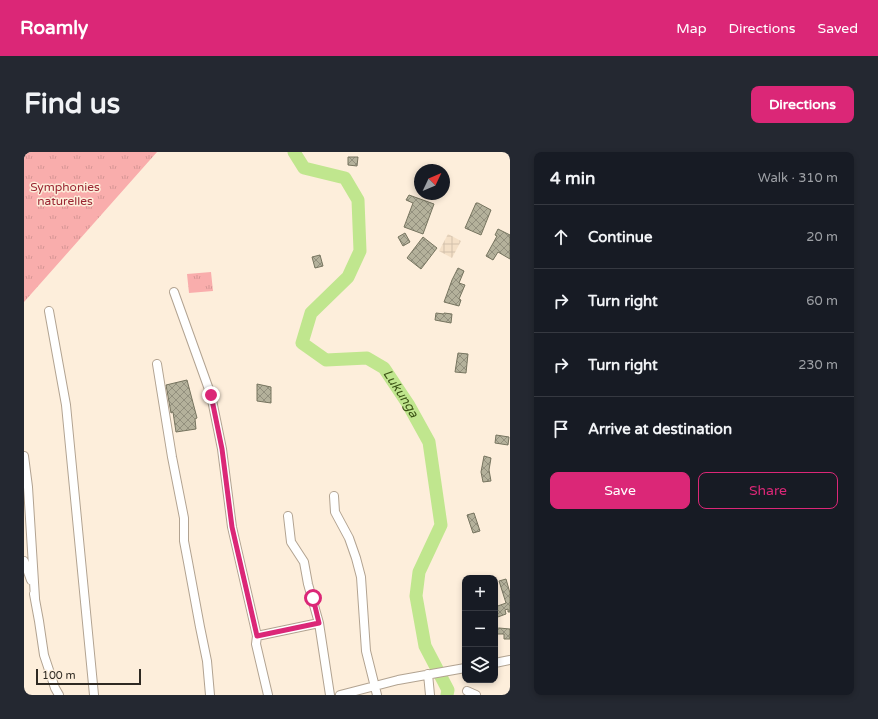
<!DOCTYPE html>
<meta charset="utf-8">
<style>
:root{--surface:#171b24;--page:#242831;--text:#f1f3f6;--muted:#9ea1a6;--line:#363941;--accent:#db2777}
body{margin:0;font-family:"Varela Round",sans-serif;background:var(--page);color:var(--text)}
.controls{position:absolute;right:12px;bottom:12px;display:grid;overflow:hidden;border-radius:8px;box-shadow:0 2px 6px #0003}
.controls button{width:36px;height:36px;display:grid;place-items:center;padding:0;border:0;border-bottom:1px solid var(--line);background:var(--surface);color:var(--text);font:20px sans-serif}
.compass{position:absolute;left:390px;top:12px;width:36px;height:36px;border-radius:50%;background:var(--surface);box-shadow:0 2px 6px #0003;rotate:46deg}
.scale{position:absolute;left:12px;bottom:10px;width:105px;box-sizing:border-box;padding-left:4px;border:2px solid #2e2922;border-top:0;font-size:11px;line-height:14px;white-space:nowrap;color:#2e2922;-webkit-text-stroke:3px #fdeedb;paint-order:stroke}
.stop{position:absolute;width:12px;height:12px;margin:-9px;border:3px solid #db2777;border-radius:50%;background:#fff}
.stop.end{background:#db2777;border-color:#fff;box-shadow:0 1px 4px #0008}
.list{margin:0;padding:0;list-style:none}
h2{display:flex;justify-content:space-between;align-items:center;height:52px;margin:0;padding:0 16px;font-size:17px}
h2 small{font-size:13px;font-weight:400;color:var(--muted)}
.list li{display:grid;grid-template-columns:26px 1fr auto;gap:12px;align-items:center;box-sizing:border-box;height:64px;padding:0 16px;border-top:1px solid var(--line)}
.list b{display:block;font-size:15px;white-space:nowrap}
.list em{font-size:13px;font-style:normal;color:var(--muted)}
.actions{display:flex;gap:8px;padding:12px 16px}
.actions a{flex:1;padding:9px 0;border:1px solid var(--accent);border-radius:8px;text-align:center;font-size:14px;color:var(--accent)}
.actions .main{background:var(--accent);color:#fff}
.icon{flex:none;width:22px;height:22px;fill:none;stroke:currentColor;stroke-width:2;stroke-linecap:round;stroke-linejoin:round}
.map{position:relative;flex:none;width:486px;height:543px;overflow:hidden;border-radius:8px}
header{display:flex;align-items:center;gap:24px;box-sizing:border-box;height:56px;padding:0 20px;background:var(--accent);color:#fff}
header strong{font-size:19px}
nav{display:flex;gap:22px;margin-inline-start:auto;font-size:14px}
.intro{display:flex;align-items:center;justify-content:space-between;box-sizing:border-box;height:96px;padding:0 24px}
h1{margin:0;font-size:28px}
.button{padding:10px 18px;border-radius:8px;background:var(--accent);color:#fff;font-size:14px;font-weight:700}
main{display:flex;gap:24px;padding:0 24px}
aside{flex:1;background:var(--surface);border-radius:8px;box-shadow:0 2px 6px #0003}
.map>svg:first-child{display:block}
.industrial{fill:url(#industrial-grid)}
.grass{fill:url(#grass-tufts)}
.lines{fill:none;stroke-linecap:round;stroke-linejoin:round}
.river{stroke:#c0e68e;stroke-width:13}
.building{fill:url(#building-cross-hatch);stroke:#76745f}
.minor-casing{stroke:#b2a391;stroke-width:10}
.minor{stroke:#fff;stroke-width:8}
.route{stroke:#db2777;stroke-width:5}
.labels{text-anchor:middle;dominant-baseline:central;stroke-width:3;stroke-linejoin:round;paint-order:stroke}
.park-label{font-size:12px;fill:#9a2532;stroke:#fdeedb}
.water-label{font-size:13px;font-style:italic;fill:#3c5416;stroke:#fdeedb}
</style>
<header>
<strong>Roamly</strong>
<nav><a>Map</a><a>Directions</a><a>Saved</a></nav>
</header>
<div class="intro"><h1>Find us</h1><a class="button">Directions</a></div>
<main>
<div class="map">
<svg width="486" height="543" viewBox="0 0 486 543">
<defs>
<pattern id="industrial-grid" width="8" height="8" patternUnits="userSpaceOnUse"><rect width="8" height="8" fill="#f4e0c7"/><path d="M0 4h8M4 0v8" fill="none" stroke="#d2c0ab"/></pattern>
<pattern id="grass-tufts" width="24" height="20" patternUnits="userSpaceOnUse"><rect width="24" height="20" fill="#f9adac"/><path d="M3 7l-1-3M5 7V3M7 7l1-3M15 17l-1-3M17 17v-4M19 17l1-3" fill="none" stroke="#d69594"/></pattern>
<pattern id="building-cross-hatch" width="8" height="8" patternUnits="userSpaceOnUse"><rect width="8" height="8" fill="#b4b19b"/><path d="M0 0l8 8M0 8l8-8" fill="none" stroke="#93907e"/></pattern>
</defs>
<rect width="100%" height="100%" fill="#fdeedb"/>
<path class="industrial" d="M 424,82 L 437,89 L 428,106 L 415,99 Z"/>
<path class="grass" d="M 0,0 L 133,0 L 0,150 Z
M 187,120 L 189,139 L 165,141 L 163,122 Z"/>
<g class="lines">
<path class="river" id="s1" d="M 270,0 L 280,16 L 321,26 L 334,48 L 336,99 L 324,125 L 287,161 L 278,191 L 302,208 L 343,206 L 360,216 L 384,252 L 405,290 L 417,373 L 395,420 L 392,444 L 401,494 L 424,538 L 423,543"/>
</g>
<path class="building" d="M 324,5 L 334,5 L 333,14 L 324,13 Z
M 385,43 L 410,52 L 399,82 L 380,75 L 389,51 L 382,48 Z
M 452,51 L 454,51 L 467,58 L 457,83 L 441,76 Z
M 474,77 L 486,83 L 486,107 L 474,100 L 469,108 L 462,104 L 473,84 L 471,83 Z
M 381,81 L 386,90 L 379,94 L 374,85 Z
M 399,85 L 413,96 L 397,117 L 383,106 Z
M 296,103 L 299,114 L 291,116 L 288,105 Z
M 434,116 L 440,119 L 435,131 L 441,133 L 435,147 L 437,148 L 435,154 L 420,150 L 428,128 Z
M 412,161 L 420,162 L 420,161 L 428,162 L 427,171 L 411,168 Z
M 434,201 L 444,202 L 442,221 L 431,220 Z
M 163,228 L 173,266 L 171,267 L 172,277 L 152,280 L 149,260 L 147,261 L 142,233 Z
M 233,232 L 247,235 L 247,251 L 233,249 Z
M 472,283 L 485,285 L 484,293 L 471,291 Z
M 460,304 L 467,306 L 465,318 L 467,329 L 459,330 L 457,320 Z
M 450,361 L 456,379 L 449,381 L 443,363 Z
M 482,427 L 486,441 L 486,460 L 484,460 L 484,457 L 481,458 L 482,462 L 471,466 L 471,455 L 482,451 L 475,429 Z
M 475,476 L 486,477 L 486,487 L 480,487 L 480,482 L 471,482 L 471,477 Z"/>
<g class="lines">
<defs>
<path id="minor" d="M 150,140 L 187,243 L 198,297 L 208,375 L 233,484 L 232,492 L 244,543
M 25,159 L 42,253 L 70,543
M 133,212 L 148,305 L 160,366 L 160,389 L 164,410 L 176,475 L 183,509 L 186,543
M 0,304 L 4,335 L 11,446
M 310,344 L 311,360 L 325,386 L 332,406 L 337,425 L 342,499 L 353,543
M 264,364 L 267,390 L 280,410 L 284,432 L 295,471 L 306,543
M 0,409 L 7,428
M 10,442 L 15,469 L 20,503 L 31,536 L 35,543
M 233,484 L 295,471
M 471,511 L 486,508
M 404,522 L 406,543
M 443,539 L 452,543
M 316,543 L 374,528 L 441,516"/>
</defs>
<use href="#minor" class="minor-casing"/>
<use href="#minor" class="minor"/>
</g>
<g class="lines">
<path class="route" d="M 187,243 L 198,297 L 208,375 L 233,484 L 295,471 L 289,446"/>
</g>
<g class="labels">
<g class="park-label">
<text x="41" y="35">Symphonies<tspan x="41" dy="14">naturelles</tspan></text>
</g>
<g class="water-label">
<text stroke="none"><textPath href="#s1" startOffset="370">Lukunga</textPath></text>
</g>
</g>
</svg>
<div class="controls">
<button>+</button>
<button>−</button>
<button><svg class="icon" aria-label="layers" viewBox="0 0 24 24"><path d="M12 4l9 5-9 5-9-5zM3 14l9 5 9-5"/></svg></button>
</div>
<svg class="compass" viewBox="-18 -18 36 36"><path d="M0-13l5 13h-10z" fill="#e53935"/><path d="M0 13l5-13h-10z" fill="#9ea1a6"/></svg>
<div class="scale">100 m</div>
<div class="stop" style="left:289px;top:446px"></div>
<div class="stop end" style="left:187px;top:243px"></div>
</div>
<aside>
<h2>4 min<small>Walk · 310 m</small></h2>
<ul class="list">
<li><svg class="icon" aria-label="ahead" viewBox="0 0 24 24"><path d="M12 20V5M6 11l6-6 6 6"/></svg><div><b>Continue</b></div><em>20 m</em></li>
<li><svg class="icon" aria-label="right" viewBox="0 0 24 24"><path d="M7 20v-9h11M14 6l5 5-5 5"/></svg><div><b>Turn right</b></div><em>60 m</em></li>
<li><svg class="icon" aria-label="right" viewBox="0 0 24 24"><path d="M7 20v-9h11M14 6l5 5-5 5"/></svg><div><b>Turn right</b></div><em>230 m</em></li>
<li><svg class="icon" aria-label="arrive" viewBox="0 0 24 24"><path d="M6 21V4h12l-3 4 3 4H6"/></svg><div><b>Arrive at destination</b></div></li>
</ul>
<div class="actions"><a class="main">Save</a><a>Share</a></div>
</aside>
</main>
